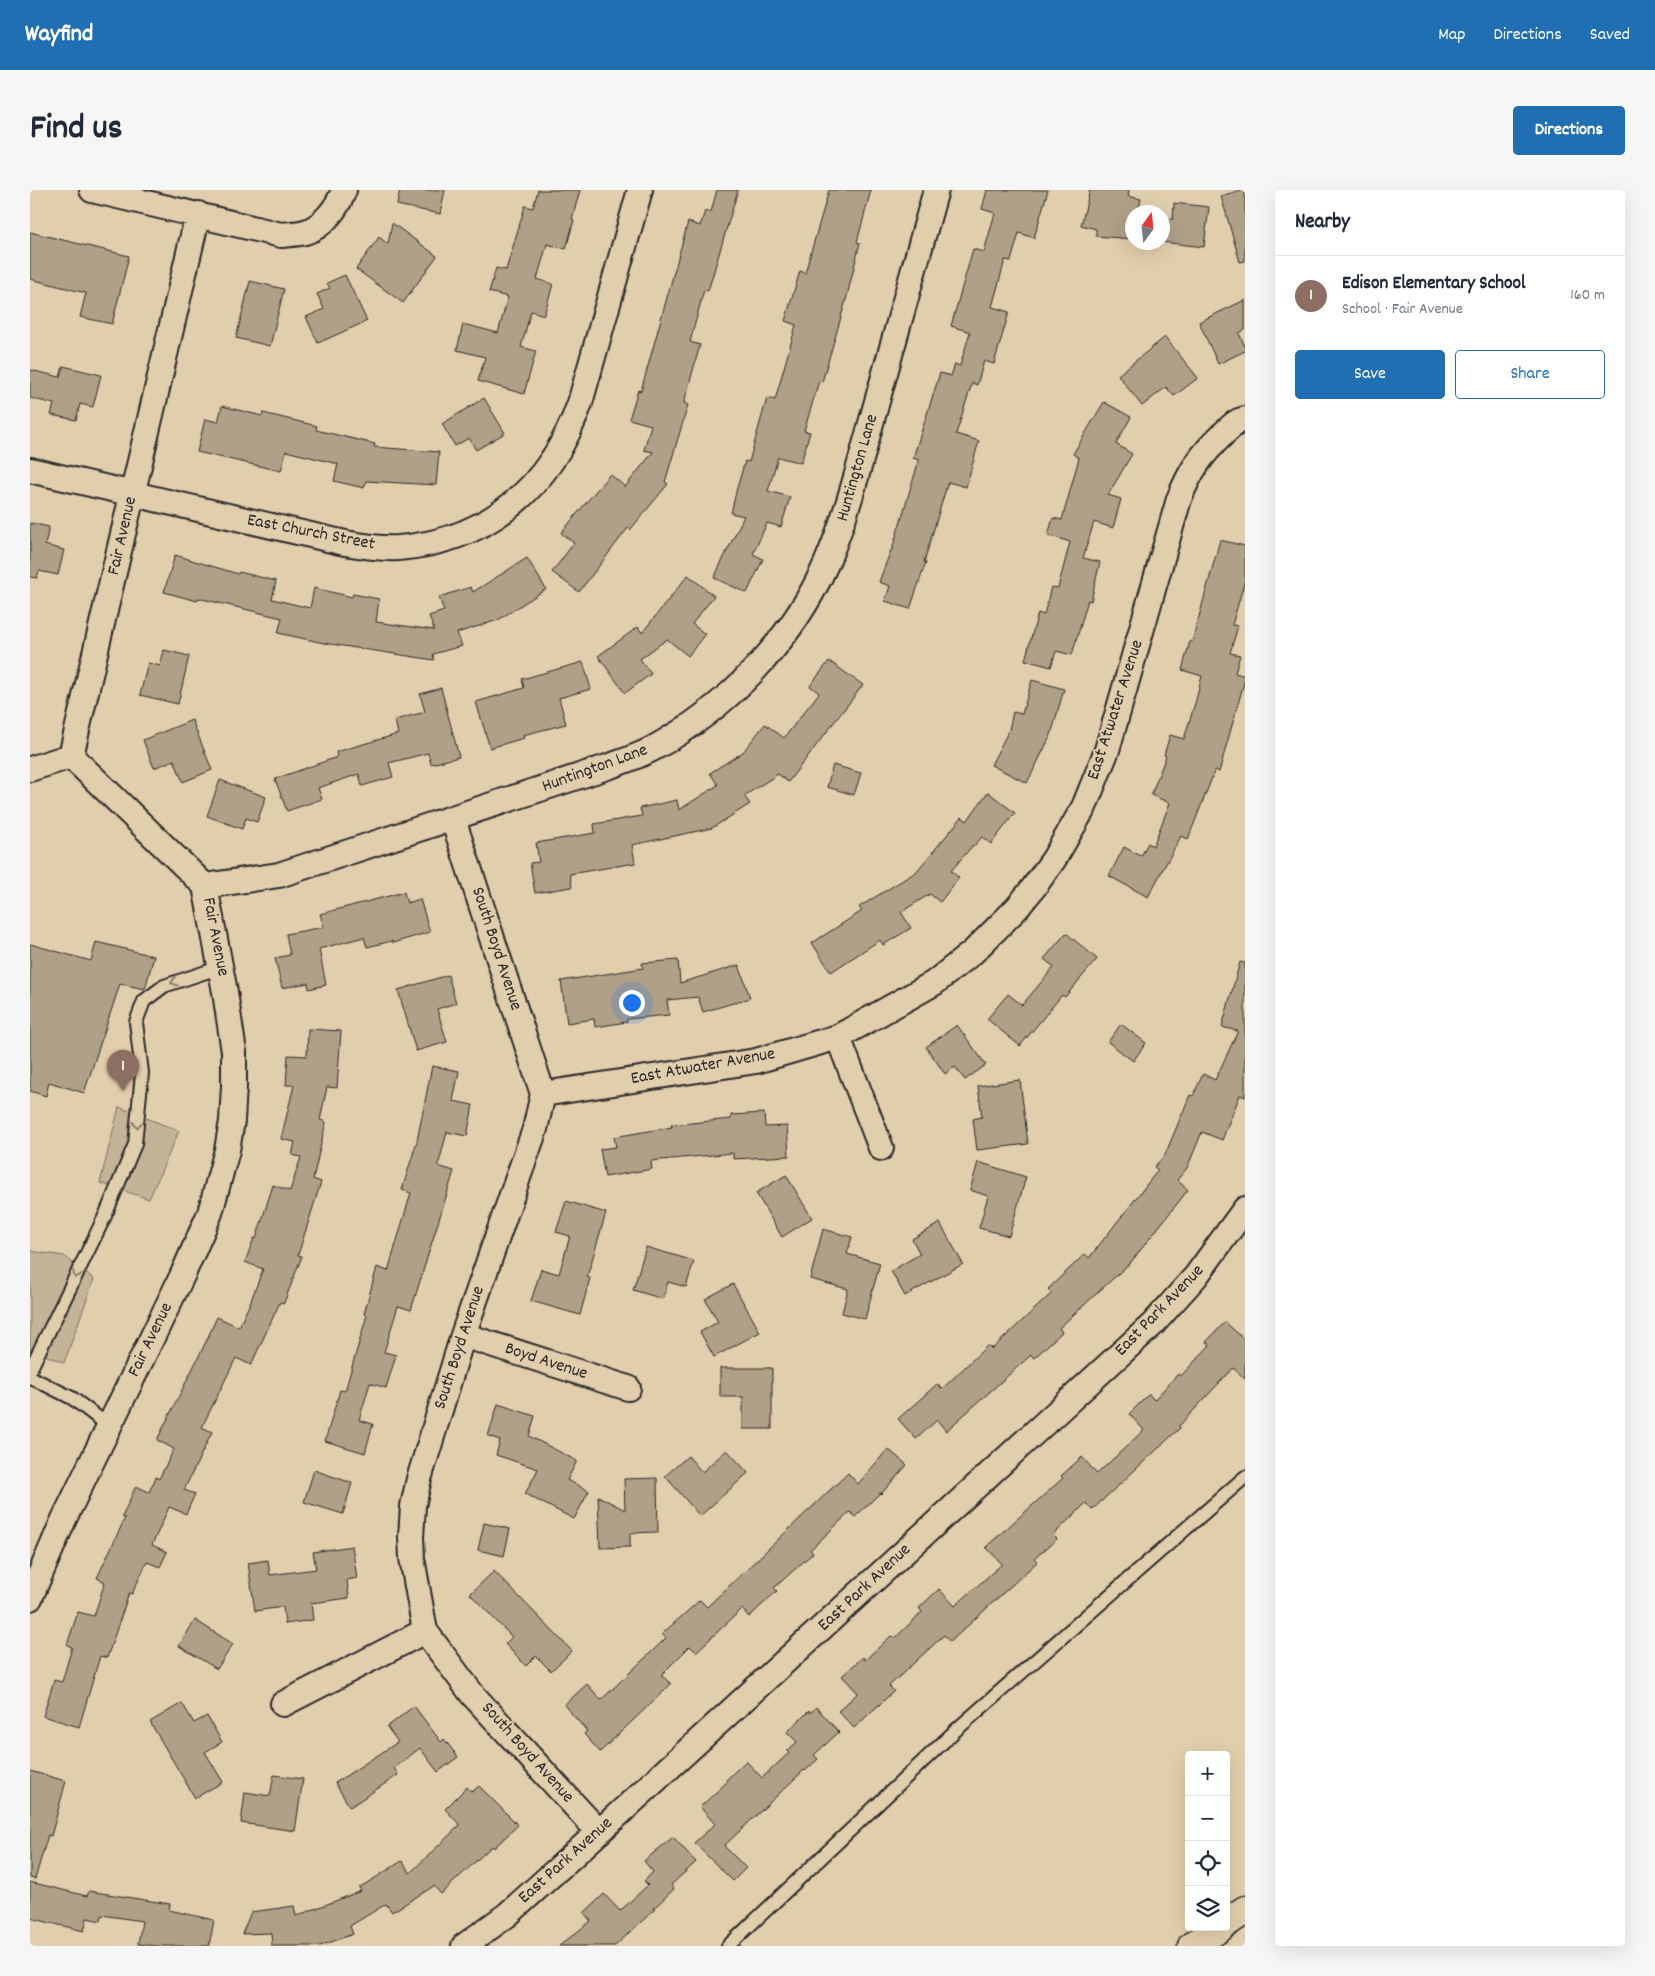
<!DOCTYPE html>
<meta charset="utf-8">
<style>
:root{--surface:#fff;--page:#f6f6f7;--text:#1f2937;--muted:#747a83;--line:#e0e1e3;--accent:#1f6fb2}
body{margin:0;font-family:Dekko,sans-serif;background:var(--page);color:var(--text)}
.controls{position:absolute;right:15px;bottom:15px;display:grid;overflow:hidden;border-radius:5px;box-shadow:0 5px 20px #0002}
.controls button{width:45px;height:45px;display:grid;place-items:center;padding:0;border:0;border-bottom:1px solid var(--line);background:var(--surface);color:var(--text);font:25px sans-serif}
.compass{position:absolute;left:1095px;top:15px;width:45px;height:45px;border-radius:50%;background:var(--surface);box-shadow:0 5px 20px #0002;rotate:15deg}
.you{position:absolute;left:601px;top:812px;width:18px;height:18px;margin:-12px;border:4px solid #fff;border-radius:50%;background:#1a73e8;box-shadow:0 0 0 8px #1a73e833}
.badge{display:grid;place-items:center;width:32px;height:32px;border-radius:50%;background:var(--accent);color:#fff;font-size:16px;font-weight:700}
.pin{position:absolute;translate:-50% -41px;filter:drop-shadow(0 1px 2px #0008)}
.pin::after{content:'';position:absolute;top:26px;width:18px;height:15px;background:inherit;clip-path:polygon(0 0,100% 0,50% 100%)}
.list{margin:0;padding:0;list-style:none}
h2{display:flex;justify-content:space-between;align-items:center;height:65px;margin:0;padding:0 20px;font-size:21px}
h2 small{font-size:16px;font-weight:400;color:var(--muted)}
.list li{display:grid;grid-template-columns:32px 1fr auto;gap:15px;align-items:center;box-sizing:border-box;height:80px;padding:0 20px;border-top:1px solid var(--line)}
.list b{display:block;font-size:19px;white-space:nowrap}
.list p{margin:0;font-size:16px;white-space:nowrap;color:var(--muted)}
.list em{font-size:16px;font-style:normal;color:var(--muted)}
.actions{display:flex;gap:10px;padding:15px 20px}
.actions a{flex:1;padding:11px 0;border:1px solid var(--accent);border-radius:5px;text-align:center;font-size:18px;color:var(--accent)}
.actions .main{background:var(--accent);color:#fff}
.icon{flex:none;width:28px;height:28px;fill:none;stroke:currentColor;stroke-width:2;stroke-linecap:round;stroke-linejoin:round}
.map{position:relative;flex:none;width:1215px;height:1756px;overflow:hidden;border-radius:5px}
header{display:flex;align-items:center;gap:30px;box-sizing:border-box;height:70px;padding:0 25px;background:var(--accent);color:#fff}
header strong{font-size:24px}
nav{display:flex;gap:28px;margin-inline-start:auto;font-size:18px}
.intro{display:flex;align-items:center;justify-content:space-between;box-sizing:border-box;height:120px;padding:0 30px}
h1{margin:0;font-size:35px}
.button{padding:12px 22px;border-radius:5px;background:var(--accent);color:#fff;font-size:18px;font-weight:700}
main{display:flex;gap:30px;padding:0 30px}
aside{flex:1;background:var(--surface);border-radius:5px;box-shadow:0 5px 20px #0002}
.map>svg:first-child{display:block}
.green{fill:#c3b397;stroke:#776f61}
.building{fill:#afa088;stroke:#2b2b2b}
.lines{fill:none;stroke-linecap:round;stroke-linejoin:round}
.lane-casing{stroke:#2b2b2b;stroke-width:16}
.street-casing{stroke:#2b2b2b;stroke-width:28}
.highway-casing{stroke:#2b2b2b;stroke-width:31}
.lane{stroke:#e1ceac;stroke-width:12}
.street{stroke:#e1ceac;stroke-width:24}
.highway{stroke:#e1ceac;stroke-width:28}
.oneway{stroke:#867c6c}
.labels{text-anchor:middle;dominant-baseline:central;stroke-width:4;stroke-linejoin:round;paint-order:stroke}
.street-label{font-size:18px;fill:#2b2b2b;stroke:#e1ceac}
</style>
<header>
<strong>Wayfind</strong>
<nav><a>Map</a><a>Directions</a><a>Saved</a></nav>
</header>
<div class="intro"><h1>Find us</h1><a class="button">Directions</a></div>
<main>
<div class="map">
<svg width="1215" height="1756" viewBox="0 0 1215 1756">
<rect width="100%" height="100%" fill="#e1ceac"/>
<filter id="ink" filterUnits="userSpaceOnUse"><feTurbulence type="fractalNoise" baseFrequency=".02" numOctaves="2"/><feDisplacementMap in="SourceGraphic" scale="10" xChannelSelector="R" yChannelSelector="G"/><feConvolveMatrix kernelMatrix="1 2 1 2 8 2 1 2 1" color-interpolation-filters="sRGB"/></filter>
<g filter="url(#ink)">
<path class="green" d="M 89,917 L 149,941 L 119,1009 L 70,993 Z
M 0,1061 L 34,1066 L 64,1089 L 34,1173 L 0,1159 Z"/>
<path class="building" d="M 370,0 L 415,0 L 410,24 L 367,15 Z
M 508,0 L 550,0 L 542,29 L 544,30 L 536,59 L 517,54 L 507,89 L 523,94 L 514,125 L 501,121 L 491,157 L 506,161 L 494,204 L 448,191 L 455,167 L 427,160 L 433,134 L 468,143 L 478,107 L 459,102 L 466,78 L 476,80 L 495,16 L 503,18 Z
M 687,0 L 708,0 L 678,101 L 674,100 L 660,152 L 670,155 L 654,213 L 658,215 L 635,292 L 638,294 L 600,340 L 598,338 L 549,402 L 522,382 L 544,353 L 531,343 L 580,284 L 595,297 L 623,262 L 614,260 L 621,235 L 599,229 L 608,200 L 611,201 L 658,32 L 670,36 L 675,21 L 681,22 Z
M 799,0 L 841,0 L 827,52 L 830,53 L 816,110 L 792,192 L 789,191 L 774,241 L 780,242 L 771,273 L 748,267 L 738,301 L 760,307 L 751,337 L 737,333 L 723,364 L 733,369 L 717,403 L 684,388 L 714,326 L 701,323 L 707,298 L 715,271 L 719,272 L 737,208 L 745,210 L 766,135 L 755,131 L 770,81 L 775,83 Z
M 957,0 L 1018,0 L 1004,48 L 989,43 L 981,71 L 975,70 L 962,117 L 979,122 L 964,174 L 954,171 L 947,195 L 942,193 L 926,244 L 949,251 L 936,297 L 918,292 L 894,372 L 896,372 L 880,419 L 855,411 L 860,396 L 849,392 L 861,360 L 862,360 L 889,270 L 883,268 L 910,183 L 921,186 L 925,174 L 930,176 L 940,142 L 921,136 L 943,59 L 954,62 L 965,23 L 952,19 Z
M 1060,0 L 1099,0 L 1098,6 L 1111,9 L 1108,22 L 1102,22 L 1102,49 L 1066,46 L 1066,39 L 1051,35 Z
M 1211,0 L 1215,0 L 1215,71 L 1210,72 L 1191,6 Z
M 1144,13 L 1179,17 L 1174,57 L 1131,52 L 1132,52 L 1132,28 L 1143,29 Z
M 362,33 L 407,66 L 373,113 L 326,79 L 349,47 L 358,54 Z
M 0,42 L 99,66 L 82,134 L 50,127 L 56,103 L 0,89 Z
M 315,85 L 337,131 L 288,153 L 276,127 L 294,119 L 287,104 L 300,98 L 297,93 Z
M 220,91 L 254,99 L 240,156 L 206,148 Z
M 1215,110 L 1215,140 L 1209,143 L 1215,157 L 1215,161 L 1188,174 L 1169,132 Z
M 1135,147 L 1168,188 L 1144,206 L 1136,197 L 1112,216 L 1088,185 Z
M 33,176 L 71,185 L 63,217 L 50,214 L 46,230 L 21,225 L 24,214 L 0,208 L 0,180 L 30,187 Z
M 454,208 L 475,243 L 446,260 L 439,248 L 425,256 L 412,234 Z
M 1074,212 L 1101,227 L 1086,254 L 1102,264 L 1078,305 L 1091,309 L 1083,338 L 1064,332 L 1053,368 L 1070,372 L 1061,411 L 1058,410 L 1042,465 L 1026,461 L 1021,477 L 995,470 L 1008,423 L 1014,425 L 1021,397 L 1028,398 L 1040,352 L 1018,345 L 1023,328 L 1032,330 L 1049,268 L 1043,264 Z
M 192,216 L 232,226 L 233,223 L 287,236 L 286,240 L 345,254 L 344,257 L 409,262 L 406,295 L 336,291 L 334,298 L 304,291 L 308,274 L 256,261 L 251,281 L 167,262 L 175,229 L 188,232 Z
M 0,333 L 19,337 L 15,355 L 34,360 L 28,385 L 9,381 L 7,388 L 0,387 Z
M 1190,350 L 1215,356 L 1215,390 L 1202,435 L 1208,436 L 1200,463 L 1210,465 L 1205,483 L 1215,486 L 1215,489 L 1189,582 L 1185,580 L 1158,649 L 1151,646 L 1118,707 L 1079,686 L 1094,657 L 1111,666 L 1118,653 L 1123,656 L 1140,613 L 1121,605 L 1136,566 L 1134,565 L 1140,545 L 1154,549 L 1166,510 L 1172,486 L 1152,480 L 1160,451 L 1162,452 Z
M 145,365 L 208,384 L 209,382 L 246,391 L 242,409 L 280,418 L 284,398 L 322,407 L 323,404 L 349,409 L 346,432 L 404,440 L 399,426 L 414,421 L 409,407 L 441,397 L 443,402 L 497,368 L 516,399 L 468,430 L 427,443 L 432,456 L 403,464 L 404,470 L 294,453 L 248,443 L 252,428 L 168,408 L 167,411 L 134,402 Z
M 658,385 L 684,406 L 662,434 L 675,444 L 658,466 L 637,449 L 610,469 L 621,484 L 595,503 L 568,466 L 608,437 L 612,443 Z
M 134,460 L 159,466 L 148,514 L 110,505 L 118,473 L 130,476 Z
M 799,471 L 833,495 L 758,592 L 748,584 L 714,606 L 720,614 L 682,638 L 602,655 L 605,673 L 540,684 L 542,697 L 505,703 L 500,673 L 509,672 L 506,653 L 565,643 L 564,634 L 612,626 L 610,618 L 647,610 L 649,620 L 688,595 L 680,583 L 713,562 L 735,534 L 754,548 L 789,503 L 780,496 Z
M 553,472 L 561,499 L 529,508 L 536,534 L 493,545 L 494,548 L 460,558 L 446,512 L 494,498 L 492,489 Z
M 1002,490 L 1034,499 L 1021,545 L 997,593 L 961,575 L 979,540 L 983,522 L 992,524 Z
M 411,498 L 429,567 L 401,574 L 398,563 L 359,573 L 363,587 L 332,596 L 329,584 L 288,598 L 292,609 L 257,621 L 245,589 L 307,567 L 306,562 L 368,544 L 365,530 L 395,522 L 390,504 Z
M 162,530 L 182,580 L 153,592 L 144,570 L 124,578 L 113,550 Z
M 803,575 L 831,583 L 824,605 L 797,597 Z
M 190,590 L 236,607 L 227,632 L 216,628 L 212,639 L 177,626 Z
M 958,602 L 985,623 L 961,654 L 952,647 L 944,656 L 943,655 L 921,681 L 929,688 L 910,712 L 900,704 L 871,722 L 881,738 L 853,755 L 850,750 L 801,782 L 782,753 L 832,721 L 829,717 L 886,682 L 932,627 L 937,631 Z
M 374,702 L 377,713 L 390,709 L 400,742 L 363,753 L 362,751 L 337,757 L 334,747 L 289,759 L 296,795 L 279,799 L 278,793 L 252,798 L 245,768 L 260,765 L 256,744 L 294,737 L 290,724 Z
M 1036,743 L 1067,769 L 1035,807 L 1032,805 L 990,856 L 957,829 L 978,804 L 992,815 L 1024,777 L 1014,769 Z
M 66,752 L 124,766 L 115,799 L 90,794 L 54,903 L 19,892 L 16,906 L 0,901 L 0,754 L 61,771 Z
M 648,770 L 650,793 L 709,775 L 720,808 L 673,822 L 668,807 L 637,810 L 639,825 L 597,829 L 597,832 L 565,837 L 564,829 L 537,833 L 531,791 L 613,778 L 612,773 Z
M 1210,772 L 1215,773 L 1215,907 L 1210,905 L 1192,950 L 1172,942 L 1157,978 L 1147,990 L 1158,1000 L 1101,1072 L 1029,1138 L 1032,1142 L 1004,1168 L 1001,1165 L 916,1241 L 907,1230 L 886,1249 L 868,1229 L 907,1194 L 912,1199 L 958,1155 L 962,1159 L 1022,1103 L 1018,1099 L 1055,1064 L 1059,1068 L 1128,980 L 1124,977 L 1135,965 L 1160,905 L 1163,906 L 1173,884 L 1185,890 L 1208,841 L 1192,837 Z
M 418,785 L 426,813 L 407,819 L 417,852 L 386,861 L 368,800 Z
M 1091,834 L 1116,853 L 1103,871 L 1078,852 Z
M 927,835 L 956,875 L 935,890 L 925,877 L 915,884 L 896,857 Z
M 278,839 L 311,841 L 307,898 L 297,897 L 290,930 L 296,932 L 283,989 L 291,992 L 268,1065 L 272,1066 L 254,1113 L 250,1112 L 221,1175 L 206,1168 L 172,1237 L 182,1242 L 154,1300 L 165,1304 L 156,1324 L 139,1317 L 122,1355 L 137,1362 L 130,1377 L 117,1372 L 102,1404 L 99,1403 L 77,1468 L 70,1466 L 49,1537 L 13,1526 L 24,1490 L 32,1492 L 42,1457 L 37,1455 L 48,1422 L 64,1426 L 75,1392 L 67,1388 L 95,1328 L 92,1327 L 106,1296 L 119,1302 L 126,1287 L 129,1289 L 144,1259 L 127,1250 L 175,1154 L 187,1127 L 209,1137 L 220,1113 L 233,1079 L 215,1072 L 224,1048 L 226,1049 L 243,995 L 260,1001 L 271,967 L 262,965 L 265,952 L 251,949 L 264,895 L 256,895 L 258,865 L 277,866 Z
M 402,876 L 429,881 L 423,911 L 443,915 L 437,946 L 417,942 L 408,976 L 424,981 L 381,1120 L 368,1116 L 354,1162 L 366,1165 L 356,1198 L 340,1193 L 329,1230 L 343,1234 L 335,1263 L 295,1251 L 310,1200 L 315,1201 L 337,1125 L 334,1124 L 347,1077 L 358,1081 L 381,1003 L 372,1000 L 387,951 Z
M 990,890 L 998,954 L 947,960 L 943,929 L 952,927 L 948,896 Z
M 734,923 L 735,937 L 757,936 L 759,966 L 703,969 L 703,963 L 621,971 L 622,979 L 575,987 L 570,959 L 586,957 L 584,947 L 642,937 L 641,935 L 701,929 L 701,925 Z
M 948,972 L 996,987 L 979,1046 L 949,1038 L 958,1006 L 940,1000 Z
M 756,985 L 782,1028 L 752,1047 L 726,1003 Z
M 536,1011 L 576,1023 L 557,1087 L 560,1088 L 550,1125 L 501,1111 L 511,1079 L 529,1084 L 540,1046 L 526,1042 Z
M 910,1033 L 933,1074 L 875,1106 L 861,1081 L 890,1064 L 882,1049 Z
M 793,1039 L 822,1047 L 817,1064 L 850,1073 L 835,1129 L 812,1123 L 818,1099 L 780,1089 Z
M 616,1057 L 664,1071 L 656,1097 L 638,1092 L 633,1109 L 603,1100 Z
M 703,1094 L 730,1142 L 684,1167 L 670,1142 L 688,1132 L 675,1109 Z
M 1195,1132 L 1215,1150 L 1215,1189 L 1203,1178 L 1149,1236 L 1150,1238 L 1062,1320 L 1056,1313 L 1023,1345 L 1027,1349 L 1005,1368 L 1008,1371 L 920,1452 L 914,1445 L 859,1496 L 864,1501 L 824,1538 L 808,1521 L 828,1503 L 812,1486 L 833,1467 L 835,1470 L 861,1446 L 864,1449 L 892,1422 L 889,1418 L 909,1399 L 925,1416 L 972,1374 L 956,1357 L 1033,1288 L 1031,1286 L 1052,1267 L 1067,1284 L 1114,1240 L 1099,1224 L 1119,1204 L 1124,1210 L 1148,1184 L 1151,1186 L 1180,1155 L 1176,1152 Z
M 690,1178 L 742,1178 L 742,1239 L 713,1239 L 713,1207 L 690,1207 Z
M 468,1214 L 505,1226 L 499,1246 L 547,1271 L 537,1290 L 559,1301 L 544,1329 L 495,1304 L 508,1279 L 466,1265 L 470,1250 L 458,1246 Z
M 858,1259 L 877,1275 L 851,1304 L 850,1303 L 825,1327 L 820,1322 L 780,1360 L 783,1363 L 744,1398 L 747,1401 L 719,1427 L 712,1419 L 666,1462 L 660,1456 L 631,1485 L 641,1494 L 570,1562 L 554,1544 L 557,1541 L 534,1515 L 557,1494 L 571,1510 L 636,1448 L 632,1444 L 670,1410 L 677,1417 L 818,1283 L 828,1294 Z
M 697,1260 L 718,1283 L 670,1326 L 635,1286 L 658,1266 L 672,1282 Z
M 284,1280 L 322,1293 L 313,1324 L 274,1312 Z
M 627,1288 L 628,1342 L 600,1343 L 600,1357 L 570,1358 L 568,1306 L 595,1320 L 594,1289 Z
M 454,1333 L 480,1339 L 474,1366 L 448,1360 Z
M 322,1356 L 327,1388 L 317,1390 L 319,1408 L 281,1413 L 283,1430 L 255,1434 L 253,1417 L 225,1421 L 218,1373 L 238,1370 L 240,1385 L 286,1379 L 283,1362 Z
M 464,1381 L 542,1461 L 521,1481 L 506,1466 L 496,1476 L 475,1454 L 482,1447 L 440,1404 Z
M 165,1430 L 203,1454 L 187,1479 L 149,1456 Z
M 152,1513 L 164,1533 L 177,1526 L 192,1552 L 175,1562 L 193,1592 L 165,1608 L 120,1532 Z
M 384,1516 L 411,1552 L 414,1549 L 428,1567 L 408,1582 L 390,1558 L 364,1578 L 368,1585 L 320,1617 L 305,1593 L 368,1552 L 357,1537 Z
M 786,1517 L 809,1542 L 784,1565 L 788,1569 L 775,1581 L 774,1580 L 694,1656 L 716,1678 L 703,1691 L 664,1653 L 685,1634 L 670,1617 L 697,1592 L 696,1590 L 716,1571 L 732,1588 L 759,1563 L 757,1561 L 767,1552 L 757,1542 L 779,1521 L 780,1523 Z
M 0,1581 L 36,1591 L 21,1646 L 18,1645 L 5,1689 L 0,1688 Z
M 244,1585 L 273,1589 L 265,1641 L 211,1633 L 215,1602 L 240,1606 Z
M 449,1596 L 488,1635 L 464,1658 L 462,1656 L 411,1704 L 404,1696 L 362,1722 L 356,1714 L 320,1736 L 323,1744 L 290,1756 L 242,1756 L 241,1743 L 212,1744 L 221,1722 L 264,1716 L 266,1726 L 331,1701 L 329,1698 L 372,1671 L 380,1683 L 430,1635 L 415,1619 L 437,1597 L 442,1602 Z
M 643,1647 L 666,1672 L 641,1695 L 644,1699 L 624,1718 L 625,1719 L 585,1756 L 529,1756 L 561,1731 L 554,1723 L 574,1704 L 590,1721 L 618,1695 L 614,1691 L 623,1682 L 614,1671 Z
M 0,1692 L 57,1706 L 59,1701 L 140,1714 L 139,1720 L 184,1730 L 179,1756 L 126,1756 L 108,1754 L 112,1731 L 72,1725 L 71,1731 L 57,1728 L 54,1741 L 0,1728 Z"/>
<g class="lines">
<defs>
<path id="lane" d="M 0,1180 L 75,1026 L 105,954 L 112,883 L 106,832 L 114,811 L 134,796 L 191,777
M 0,1187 L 42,1208 L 79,1236
M 698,1756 L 926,1540 L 1215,1287"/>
<path id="street" d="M 62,0 L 251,45 C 259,44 268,44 275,42 C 293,37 308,17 314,0
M 0,280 L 315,353 C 332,356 350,359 368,358 C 458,351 521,297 550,213 L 610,0
M 41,566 L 168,24
M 0,579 L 41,566
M 423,629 L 513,904 L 505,939 L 433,1145 L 389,1289 L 383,1316 L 381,1347 L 382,1368 L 395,1441 L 442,1504 L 569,1642
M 175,696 L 249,685 L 580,576 C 594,571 609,566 622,559 C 696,519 762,451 796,374 C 818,323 831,269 846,215 C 866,144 886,72 906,0
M 808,847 L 851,958
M 513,904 L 726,871 L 808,847 L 904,793 L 943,762 L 987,718 L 1004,697 L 1024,669 L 1054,617 L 1077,560 L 1149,309 C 1160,281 1171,265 1193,244 C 1200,238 1205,231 1215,229
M 433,1145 L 598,1198
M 0,1408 L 34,1329 L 153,1084 L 180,1023 L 197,960 L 202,931 L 204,896 L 204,862 L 195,802 L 175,696 L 41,566
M 253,1514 L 395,1441
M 434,1756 L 477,1725 L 569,1642 L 1123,1134 L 1166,1086 L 1215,1019"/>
<path id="highway" d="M 1196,1733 L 1215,1720
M 1162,1756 L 1191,1737"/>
</defs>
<use href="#lane" class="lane-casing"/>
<use href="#street" class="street-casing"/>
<use href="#highway" class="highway-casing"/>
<use href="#lane" class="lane"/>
<use href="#street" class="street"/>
<use href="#highway" class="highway"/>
</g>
<defs><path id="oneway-chevron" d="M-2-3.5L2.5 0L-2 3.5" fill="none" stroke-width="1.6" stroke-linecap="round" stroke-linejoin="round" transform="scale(1.25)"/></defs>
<g class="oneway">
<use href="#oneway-chevron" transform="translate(144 792) rotate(162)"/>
<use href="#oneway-chevron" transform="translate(107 935) rotate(95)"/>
<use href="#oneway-chevron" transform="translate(46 1085) rotate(116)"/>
</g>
</g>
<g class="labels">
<g class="street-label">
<text transform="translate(828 278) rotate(-74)">Huntington Lane</text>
<text transform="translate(281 343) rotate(11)">East Church Street</text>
<text transform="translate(93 346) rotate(-77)">Fair Avenue</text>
<text transform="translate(1086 520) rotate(-72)">East Atwater Avenue</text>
<text transform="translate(565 579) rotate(-20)">Huntington Lane</text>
<text transform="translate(185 747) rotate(79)">Fair Avenue</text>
<text transform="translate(466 759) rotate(72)">South Boyd Avenue</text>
<text transform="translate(673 877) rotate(-10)">East Atwater Avenue</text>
<text transform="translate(1130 1121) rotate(-46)">East Park Avenue</text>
<text transform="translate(121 1150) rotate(-64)">Fair Avenue</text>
<text transform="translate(430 1158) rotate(-72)">South Boyd Avenue</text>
<text transform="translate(516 1172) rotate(18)">Boyd Avenue</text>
<text transform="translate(835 1398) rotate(-43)">East Park Avenue</text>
<text transform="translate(497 1563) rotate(48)">South Boyd Avenue</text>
<text transform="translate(536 1671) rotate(-42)">East Park Avenue</text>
</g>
</g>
</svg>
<div class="controls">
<button>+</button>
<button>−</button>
<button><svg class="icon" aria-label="locate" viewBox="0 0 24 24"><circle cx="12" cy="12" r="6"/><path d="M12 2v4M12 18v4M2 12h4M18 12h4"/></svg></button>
<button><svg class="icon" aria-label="layers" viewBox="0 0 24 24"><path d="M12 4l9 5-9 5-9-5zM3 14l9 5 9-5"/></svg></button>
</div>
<svg class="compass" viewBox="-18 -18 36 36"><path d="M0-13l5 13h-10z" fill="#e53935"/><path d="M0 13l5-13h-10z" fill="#747a83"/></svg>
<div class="you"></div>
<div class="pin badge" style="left:93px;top:901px;background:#8d6e63">1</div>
</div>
<aside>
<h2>Nearby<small></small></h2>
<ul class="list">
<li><span class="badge" style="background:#8d6e63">1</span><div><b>Edison Elementary School</b><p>School · Fair Avenue</p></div><em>160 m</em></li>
</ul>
<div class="actions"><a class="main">Save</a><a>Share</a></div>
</aside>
</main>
